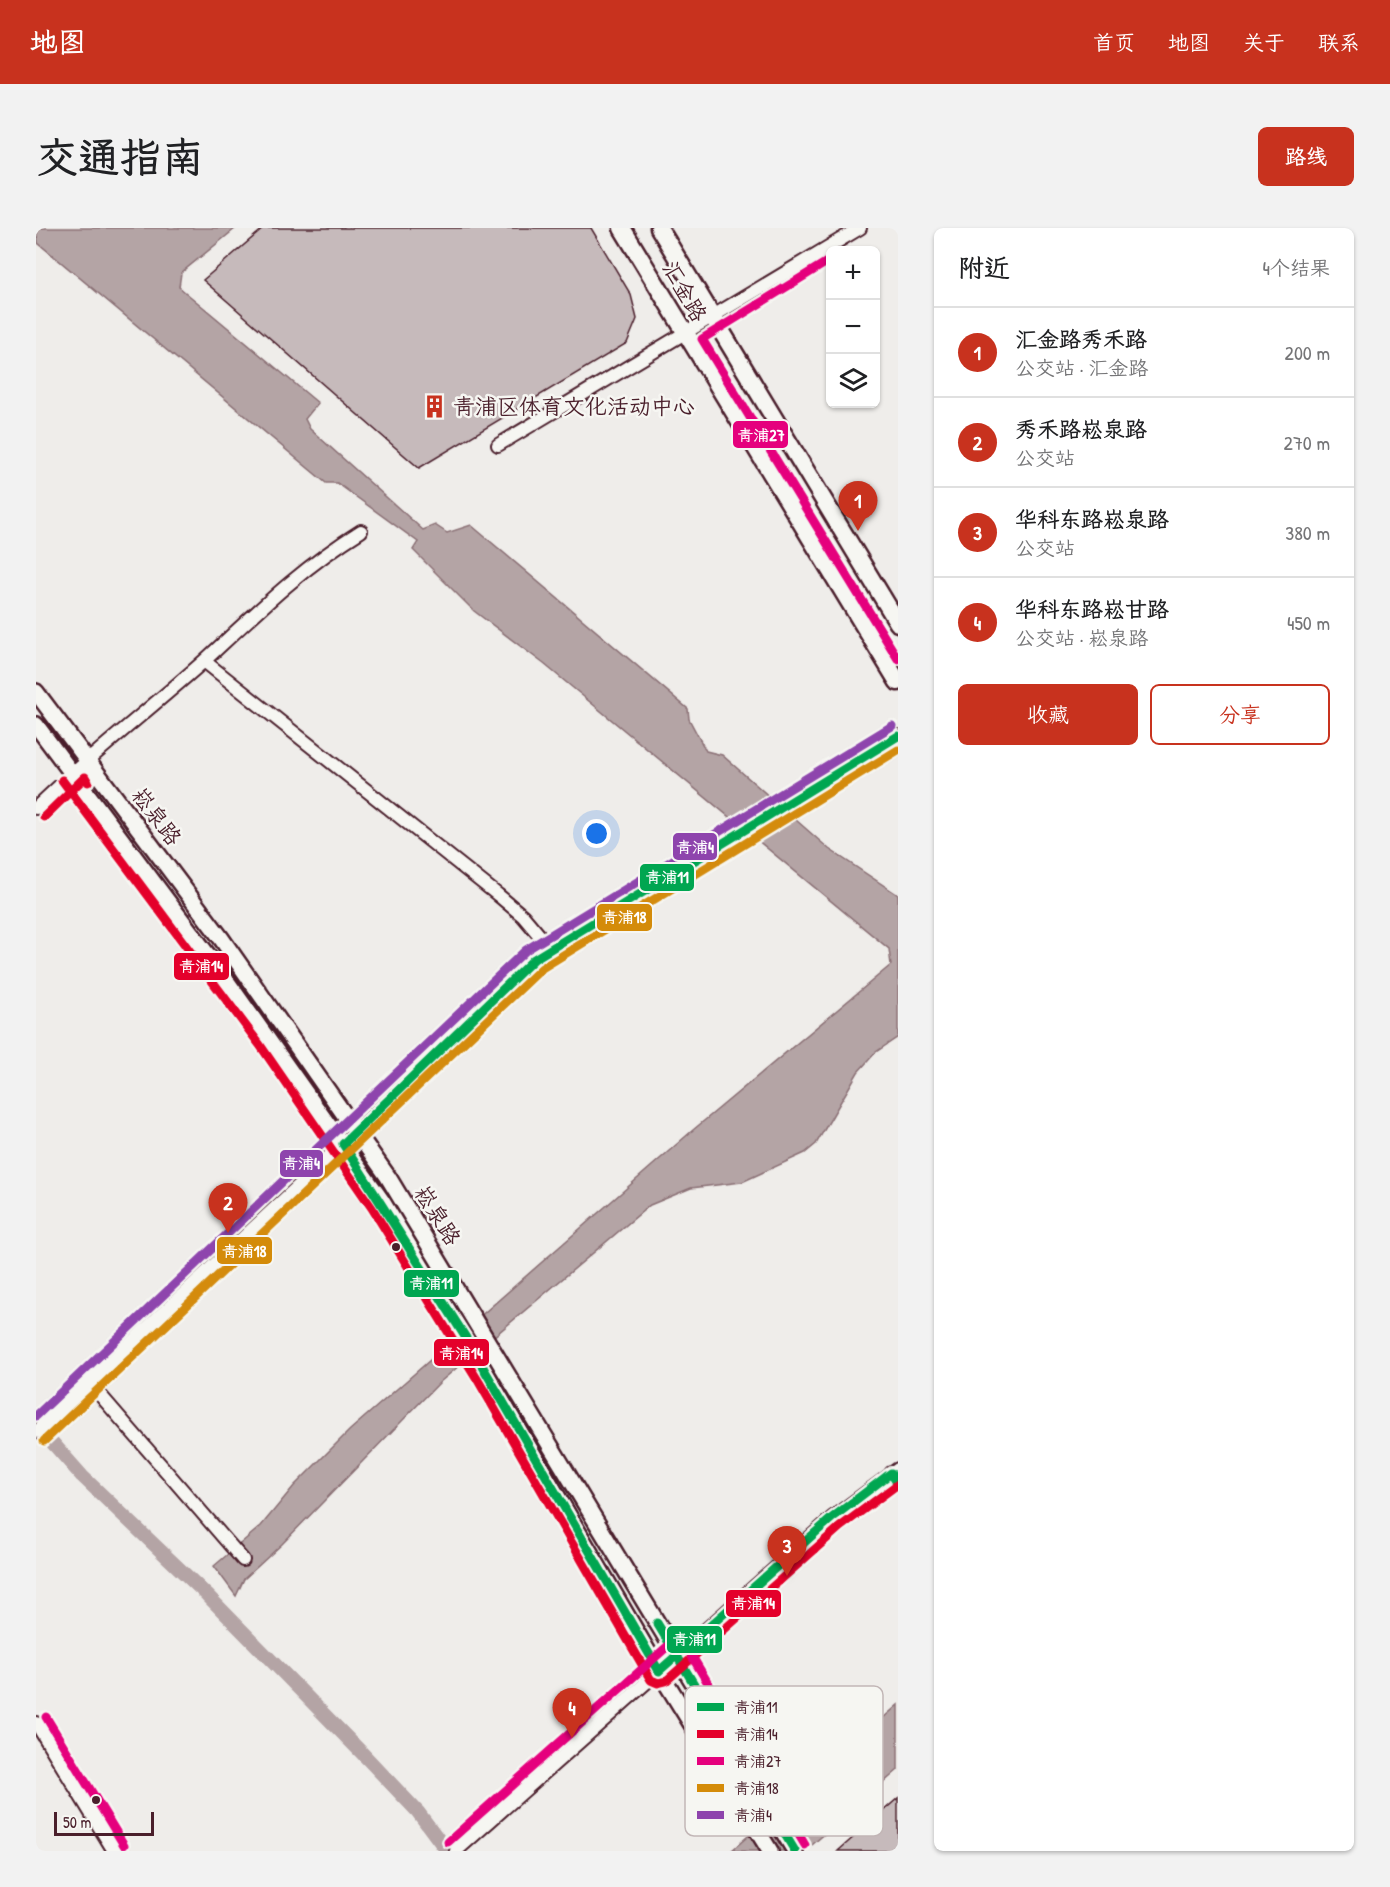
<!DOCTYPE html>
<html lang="zh">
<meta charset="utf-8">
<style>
:root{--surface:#fff;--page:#f2f2f2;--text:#202124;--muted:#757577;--line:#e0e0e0;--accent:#c8321e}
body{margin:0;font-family:"Patrick Hand","LXGW WenKai TC",sans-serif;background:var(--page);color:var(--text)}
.controls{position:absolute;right:18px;top:18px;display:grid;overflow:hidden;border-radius:9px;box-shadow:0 2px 4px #0004}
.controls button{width:54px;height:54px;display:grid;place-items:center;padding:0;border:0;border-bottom:2px solid var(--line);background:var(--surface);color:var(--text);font:30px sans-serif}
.scale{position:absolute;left:18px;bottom:15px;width:100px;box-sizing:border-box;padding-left:6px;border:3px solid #4a1f2b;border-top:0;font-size:16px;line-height:21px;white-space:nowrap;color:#4a1f2b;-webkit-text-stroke:4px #f6f6f2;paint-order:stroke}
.you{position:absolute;left:561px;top:606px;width:21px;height:21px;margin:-15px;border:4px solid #fff;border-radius:50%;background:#1a73e8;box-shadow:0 0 0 9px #1a73e833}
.badge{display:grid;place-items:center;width:39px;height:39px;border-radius:50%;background:var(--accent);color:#fff;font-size:20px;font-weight:700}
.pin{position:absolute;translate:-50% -50px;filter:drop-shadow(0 2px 3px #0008)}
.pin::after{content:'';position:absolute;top:32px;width:21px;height:18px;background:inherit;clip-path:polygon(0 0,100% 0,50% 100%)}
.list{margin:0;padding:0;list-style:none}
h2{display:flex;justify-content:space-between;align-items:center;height:78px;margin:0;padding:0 24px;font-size:26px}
h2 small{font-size:20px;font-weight:400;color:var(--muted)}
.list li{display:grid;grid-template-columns:39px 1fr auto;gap:18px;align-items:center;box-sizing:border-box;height:90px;padding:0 24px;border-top:2px solid var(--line)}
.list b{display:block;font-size:22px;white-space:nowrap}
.list p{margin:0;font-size:20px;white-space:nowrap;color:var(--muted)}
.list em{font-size:20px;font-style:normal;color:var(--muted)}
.actions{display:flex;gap:12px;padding:18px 24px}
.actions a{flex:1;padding:14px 0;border:2px solid var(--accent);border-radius:9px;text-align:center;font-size:21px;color:var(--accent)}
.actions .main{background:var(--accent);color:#fff}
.icon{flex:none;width:33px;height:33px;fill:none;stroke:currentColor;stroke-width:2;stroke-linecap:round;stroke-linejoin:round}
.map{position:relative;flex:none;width:862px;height:1623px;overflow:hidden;border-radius:9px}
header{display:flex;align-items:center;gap:36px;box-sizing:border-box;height:84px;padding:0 30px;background:var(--accent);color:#fff}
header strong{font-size:28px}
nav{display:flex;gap:33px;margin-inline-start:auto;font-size:21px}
.intro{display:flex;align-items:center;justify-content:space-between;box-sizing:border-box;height:144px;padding:0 36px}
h1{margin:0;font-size:42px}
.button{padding:15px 27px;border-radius:9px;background:var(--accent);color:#fff;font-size:21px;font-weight:700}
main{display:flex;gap:36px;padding:0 36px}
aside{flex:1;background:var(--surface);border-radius:9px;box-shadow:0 2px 4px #0004}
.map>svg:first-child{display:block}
.water{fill:#b4a4a5;stroke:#8a6f74;stroke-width:1.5}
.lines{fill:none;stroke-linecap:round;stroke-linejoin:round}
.canal{stroke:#b4a4a5;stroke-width:14}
.building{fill:#c6babb;stroke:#4a1f2b;stroke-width:1.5}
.minor-casing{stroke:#4a1f2b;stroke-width:16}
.tertiary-casing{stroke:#4a1f2b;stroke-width:20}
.secondary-casing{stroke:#4a1f2b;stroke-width:21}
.minor{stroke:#f6f6f2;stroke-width:12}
.tertiary{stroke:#f6f6f2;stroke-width:15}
.secondary{stroke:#f6f6f2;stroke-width:16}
.bus-1-casing{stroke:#f6f6f2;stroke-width:14}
.bus-2-casing{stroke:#f6f6f2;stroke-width:14}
.bus-3-casing{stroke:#f6f6f2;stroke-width:14}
.bus-4-casing{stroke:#f6f6f2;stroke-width:14}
.bus-5-casing{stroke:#f6f6f2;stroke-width:14}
.bus-1{stroke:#00a651;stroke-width:9}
.bus-2{stroke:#e4002b;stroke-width:9}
.bus-3{stroke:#e5007d;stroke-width:9}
.bus-4{stroke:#d48b09;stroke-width:9}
.bus-5{stroke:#8e44ad;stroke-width:9}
.bus-dot{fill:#4a1f2b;stroke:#f6f6f2;stroke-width:2}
.labels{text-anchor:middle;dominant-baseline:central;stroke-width:5;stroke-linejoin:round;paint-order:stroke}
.street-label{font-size:22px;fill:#4a1f2b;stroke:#f6f6f2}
.poi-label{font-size:22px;fill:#4a1f2b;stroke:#f6f6f2;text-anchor:start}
.key{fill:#f6f6f2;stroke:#c2b6b6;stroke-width:1.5}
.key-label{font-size:16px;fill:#4a1f2b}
.line-badge{stroke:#f6f6f2;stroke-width:2}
.badge-label{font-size:16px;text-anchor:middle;font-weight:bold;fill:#fff}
</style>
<header>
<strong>地图</strong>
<nav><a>首页</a><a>地图</a><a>关于</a><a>联系</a></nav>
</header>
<div class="intro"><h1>交通指南</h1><a class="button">路线</a></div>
<main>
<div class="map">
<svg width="862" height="1623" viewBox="0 0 862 1623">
<rect width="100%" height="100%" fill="#efedea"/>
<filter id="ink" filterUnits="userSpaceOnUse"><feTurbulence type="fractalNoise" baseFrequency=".0167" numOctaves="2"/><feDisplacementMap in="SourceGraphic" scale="12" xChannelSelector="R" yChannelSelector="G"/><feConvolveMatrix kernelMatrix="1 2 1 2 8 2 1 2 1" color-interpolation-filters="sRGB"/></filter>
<g filter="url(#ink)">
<path class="water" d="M 0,0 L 200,0 L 145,45 L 143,59 L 282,175 L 269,191 L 274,201 L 387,302 L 399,297 L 411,305 L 435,297 L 652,481 L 653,491 L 670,523 L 686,527 L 793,621 L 862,667 L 862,809 L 840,824 L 822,844 L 780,916 L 769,925 L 706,954 L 655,960 L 614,977 L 404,1154 L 246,1316 L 208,1351 L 200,1368 L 178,1338 L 225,1298 L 258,1258 L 314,1202 L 657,902 L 855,737 L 853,721 L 508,436 L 438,383 L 377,322 L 382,314 L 301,255 L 290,255 L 2,15 Z
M 862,1477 L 862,1542 L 769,1623 L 695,1623 Z"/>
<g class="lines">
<path class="canal" d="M 0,1196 L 46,1248 L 171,1367 L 326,1525 L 382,1584 L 411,1623"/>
</g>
<path class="building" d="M 228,0 L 555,0 L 595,67 L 601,91 L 591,115 L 383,240 L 167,52 Z
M 862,1570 L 862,1623 L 802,1623 Z"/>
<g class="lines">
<defs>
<path id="minor" d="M 462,217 L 824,0
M 168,433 L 462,667 L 487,688 L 514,720
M 0,580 C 53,528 112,483 168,433 C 221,384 264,341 325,303
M 53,1154 L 207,1332
M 0,1204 L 261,959 L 498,731 L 529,710 L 862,508
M 855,1245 L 862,1256
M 0,1495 L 78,1623
M 420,1623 L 796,1290 L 862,1241"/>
<path id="tertiary" d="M 0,464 L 185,710 L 352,949 L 759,1623
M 0,497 L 185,745 L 346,973 L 440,1129 L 623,1443 L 734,1623"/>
<path id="secondary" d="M 586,0 L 862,454
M 623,0 L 862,395"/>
</defs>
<use href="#minor" class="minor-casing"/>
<use href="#tertiary" class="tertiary-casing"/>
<use href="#secondary" class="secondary-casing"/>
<use href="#minor" class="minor"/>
<use href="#tertiary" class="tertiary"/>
<use href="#secondary" class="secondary"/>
<defs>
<path id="bus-1" d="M 862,508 L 498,731 L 307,916 L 430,1110 L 623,1443 L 796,1290 L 855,1245 L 862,1256
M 621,1395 L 759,1623"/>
<path id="bus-2" d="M 26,552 L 224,817 L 336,980 L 443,1154 L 615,1452 L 622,1455 L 630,1453 L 804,1299 L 862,1256
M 8,589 L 49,549 L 52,554"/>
<path id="bus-3" d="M 794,32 L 666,111 L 862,431
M 10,1489 L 88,1617
M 412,1614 L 633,1417 L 642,1414 L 651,1420 L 769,1617"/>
<path id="bus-4" d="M 8,1213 L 506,740 L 862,522"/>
<path id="bus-5" d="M 0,1188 L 490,722 L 856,498"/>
</defs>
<use href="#bus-1" class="bus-1-casing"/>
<use href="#bus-2" class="bus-2-casing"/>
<use href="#bus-3" class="bus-3-casing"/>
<use href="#bus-4" class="bus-4-casing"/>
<use href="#bus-5" class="bus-5-casing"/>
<use href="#bus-1" class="bus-1"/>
<use href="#bus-2" class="bus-2"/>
<use href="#bus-3" class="bus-3"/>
<use href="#bus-4" class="bus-4"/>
<use href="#bus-5" class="bus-5"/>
</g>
</g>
<defs>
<symbol id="building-bare" viewBox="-9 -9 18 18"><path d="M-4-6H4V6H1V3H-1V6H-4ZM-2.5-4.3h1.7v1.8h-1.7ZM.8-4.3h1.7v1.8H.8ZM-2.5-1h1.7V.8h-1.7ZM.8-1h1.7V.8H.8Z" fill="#c8321e" stroke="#f6f6f2" stroke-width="2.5" paint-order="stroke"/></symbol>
</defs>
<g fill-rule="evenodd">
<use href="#building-bare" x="382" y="162" width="33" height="33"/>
</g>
<g class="bus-dot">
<circle cx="360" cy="1019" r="5"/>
<circle cx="60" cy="1572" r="5"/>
</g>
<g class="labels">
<g class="street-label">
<text transform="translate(649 63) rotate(60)">汇金路</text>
<text transform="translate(121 588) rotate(53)">崧泉路</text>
<text transform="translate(402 987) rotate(58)">崧泉路</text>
</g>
<g class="poi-label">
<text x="417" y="178">青浦区体育文化活动中心</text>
</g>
</g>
<rect x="649" y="1458" width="198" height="150" rx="9" class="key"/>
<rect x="661" y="1475" width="27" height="8" fill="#00a651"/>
<rect x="661" y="1502" width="27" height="8" fill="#e4002b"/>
<rect x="661" y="1529" width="27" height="8" fill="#e5007d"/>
<rect x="661" y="1556" width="27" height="8" fill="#d48b09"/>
<rect x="661" y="1583" width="27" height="8" fill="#8e44ad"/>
<g class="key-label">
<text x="698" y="1485">青浦11</text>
<text x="698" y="1512">青浦14</text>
<text x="698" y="1539">青浦27</text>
<text x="698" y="1566">青浦18</text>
<text x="698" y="1593">青浦4</text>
</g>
<g class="line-badge">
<rect x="696" y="192" width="57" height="29" rx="6" fill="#e5007d"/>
<rect x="636" y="604" width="46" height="29" rx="6" fill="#8e44ad"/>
<rect x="603" y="635" width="56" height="29" rx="6" fill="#00a651"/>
<rect x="560" y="675" width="57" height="29" rx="6" fill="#d48b09"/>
<rect x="137" y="724" width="57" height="29" rx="6" fill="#e4002b"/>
<rect x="243" y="921" width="45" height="29" rx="6" fill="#8e44ad"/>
<rect x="180" y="1008" width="57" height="29" rx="6" fill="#d48b09"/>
<rect x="367" y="1041" width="57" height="29" rx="6" fill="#00a651"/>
<rect x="397" y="1110" width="57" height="29" rx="6" fill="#e4002b"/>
<rect x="689" y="1361" width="57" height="29" rx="6" fill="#e4002b"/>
<rect x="630" y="1397" width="57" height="29" rx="6" fill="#00a651"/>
</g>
<g class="badge-label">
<text x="725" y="213">青浦27</text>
<text x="659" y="625">青浦4</text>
<text x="631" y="655">青浦11</text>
<text x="588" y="695">青浦18</text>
<text x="165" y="744">青浦14</text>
<text x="265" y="941">青浦4</text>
<text x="208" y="1029">青浦18</text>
<text x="395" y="1061">青浦11</text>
<text x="425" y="1131">青浦14</text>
<text x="717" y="1381">青浦14</text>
<text x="658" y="1417">青浦11</text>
</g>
</svg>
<div class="controls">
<button>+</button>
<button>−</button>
<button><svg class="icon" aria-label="layers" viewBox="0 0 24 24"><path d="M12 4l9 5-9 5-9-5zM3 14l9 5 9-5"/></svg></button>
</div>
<div class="scale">50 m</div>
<div class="you"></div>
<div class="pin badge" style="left:822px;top:303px">1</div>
<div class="pin badge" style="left:192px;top:1005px">2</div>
<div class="pin badge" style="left:751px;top:1348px">3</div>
<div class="pin badge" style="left:536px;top:1510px">4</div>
</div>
<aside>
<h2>附近<small>4个结果</small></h2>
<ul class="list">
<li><span class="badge">1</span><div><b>汇金路秀禾路</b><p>公交站 · 汇金路</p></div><em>200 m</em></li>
<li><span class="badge">2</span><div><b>秀禾路崧泉路</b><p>公交站</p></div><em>270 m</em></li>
<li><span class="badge">3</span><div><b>华科东路崧泉路</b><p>公交站</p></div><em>380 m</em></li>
<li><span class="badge">4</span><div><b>华科东路崧甘路</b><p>公交站 · 崧泉路</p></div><em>450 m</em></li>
</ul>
<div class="actions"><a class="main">收藏</a><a>分享</a></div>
</aside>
</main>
